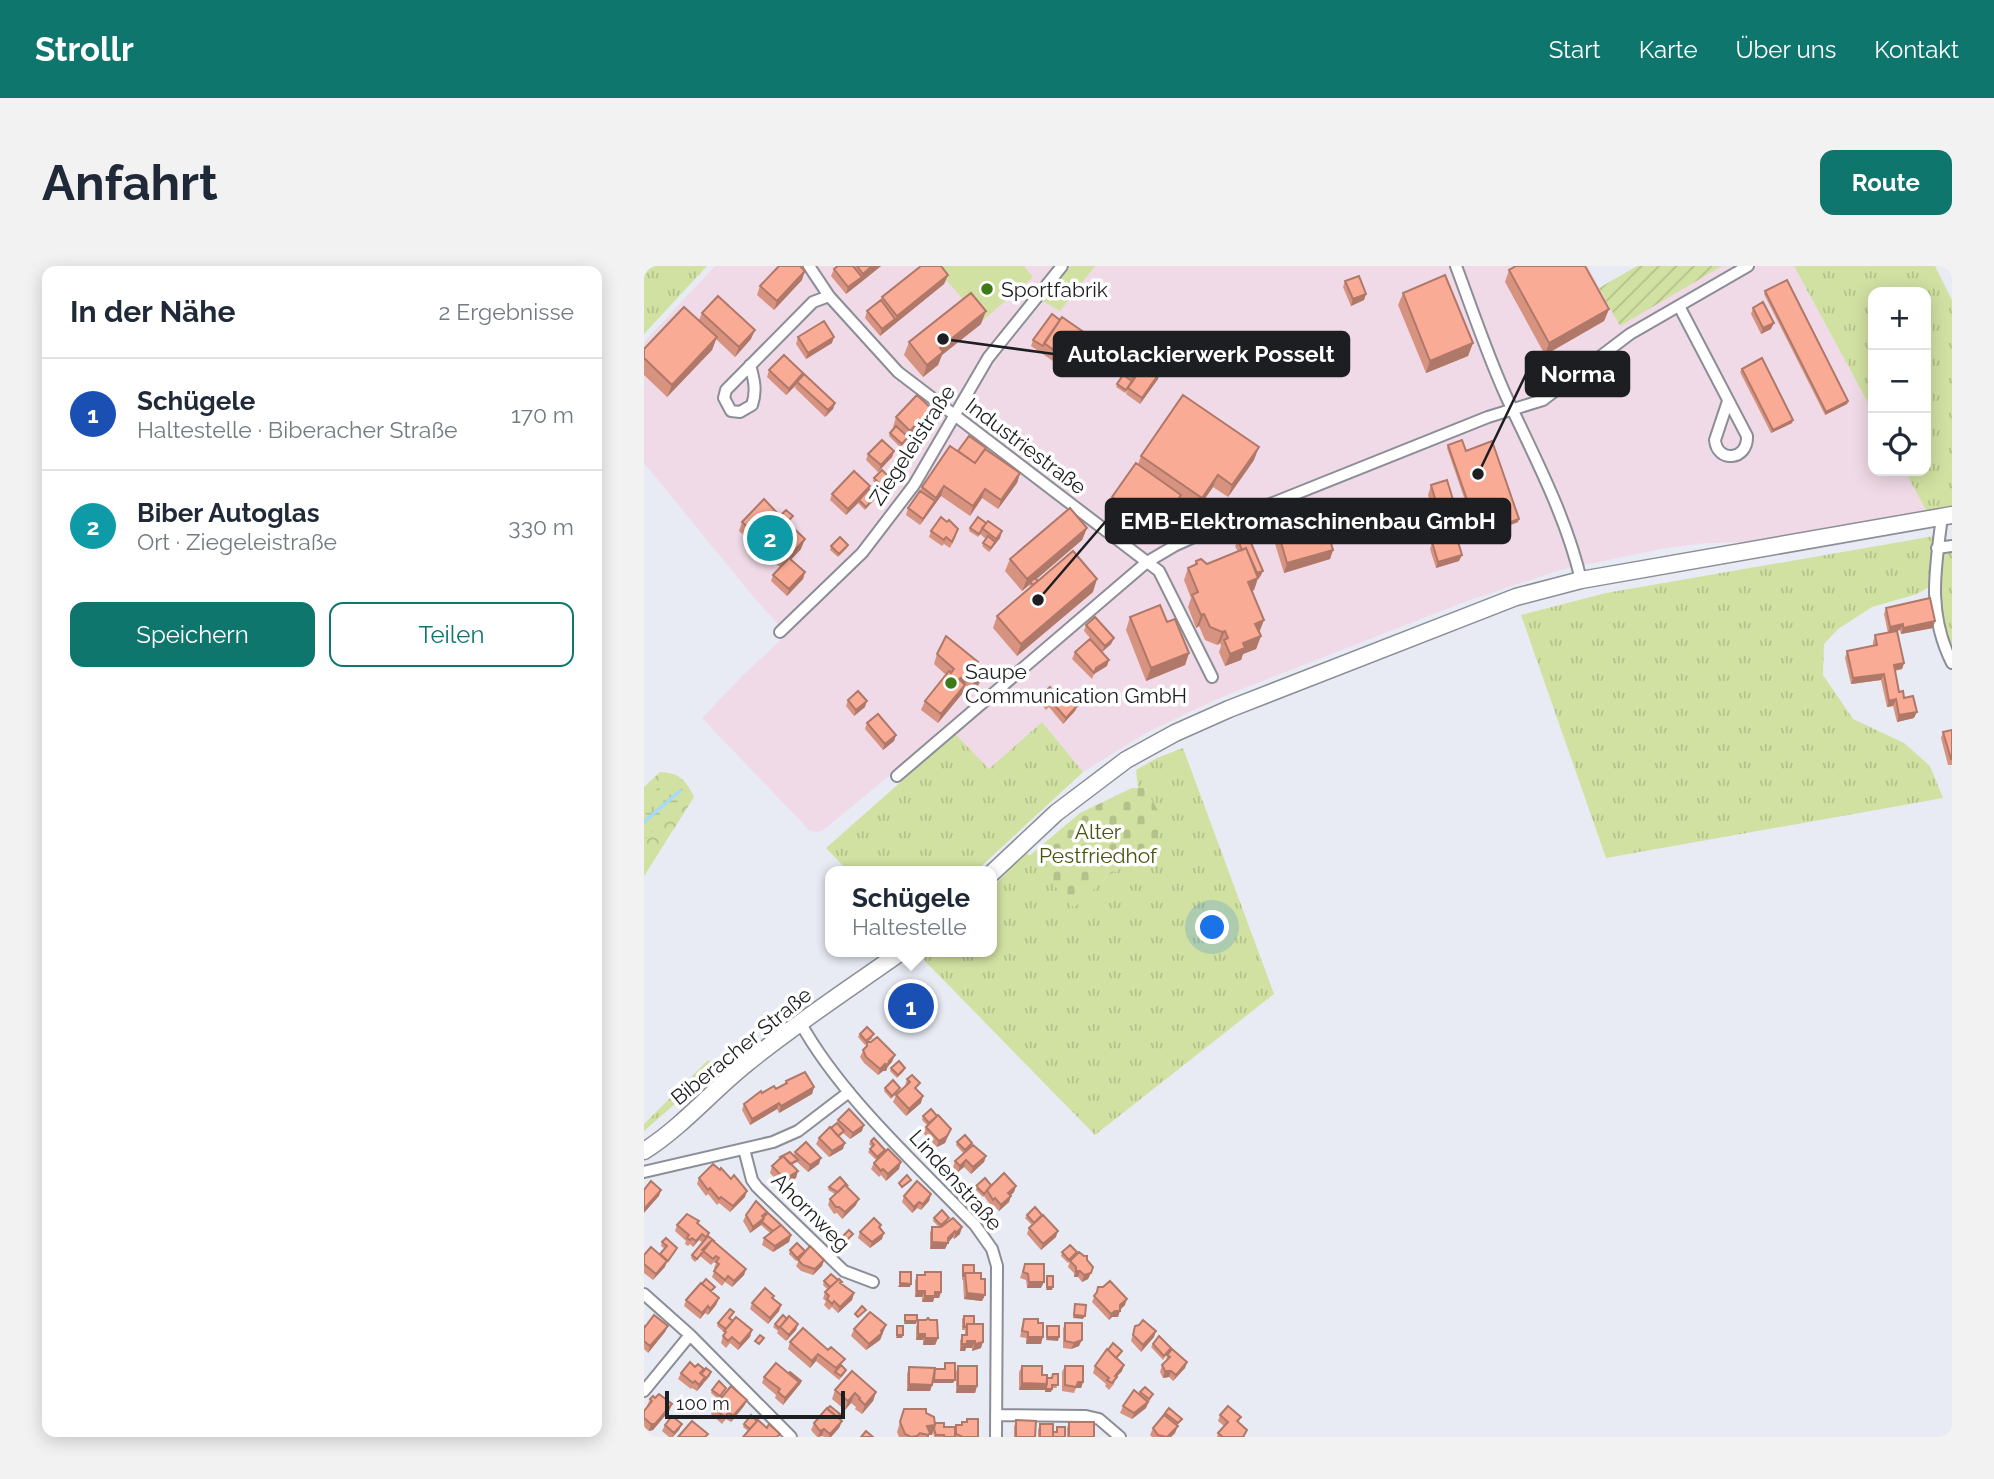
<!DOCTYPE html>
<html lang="de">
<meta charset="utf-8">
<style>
:root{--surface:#fff;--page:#f2f2f3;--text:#1f2937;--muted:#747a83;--line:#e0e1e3;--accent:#0f766e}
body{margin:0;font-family:Raleway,sans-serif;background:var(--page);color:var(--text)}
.controls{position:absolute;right:21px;top:21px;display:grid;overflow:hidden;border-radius:14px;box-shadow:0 4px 18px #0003}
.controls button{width:63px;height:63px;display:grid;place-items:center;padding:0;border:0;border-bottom:2px solid var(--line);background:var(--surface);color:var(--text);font:35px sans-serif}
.scale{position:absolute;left:21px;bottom:18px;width:180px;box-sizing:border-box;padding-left:7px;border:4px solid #1d1e21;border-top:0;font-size:19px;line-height:24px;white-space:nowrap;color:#1d1e21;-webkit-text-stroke:5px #fff;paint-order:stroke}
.you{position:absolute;left:569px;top:662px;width:24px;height:24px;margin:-18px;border:5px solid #fff;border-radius:50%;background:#1a73e8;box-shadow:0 0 0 10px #1a73e833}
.badge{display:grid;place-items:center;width:46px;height:46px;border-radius:50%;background:var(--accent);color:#fff;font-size:23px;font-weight:700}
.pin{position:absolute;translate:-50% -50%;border:4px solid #fff;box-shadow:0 2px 7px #0006}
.popup{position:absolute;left:181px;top:600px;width:172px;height:91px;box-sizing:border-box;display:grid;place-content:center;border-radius:14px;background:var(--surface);filter:drop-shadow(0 2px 5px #0005);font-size:23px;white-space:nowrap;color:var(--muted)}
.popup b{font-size:26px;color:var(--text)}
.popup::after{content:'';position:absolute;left:50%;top:100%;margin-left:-14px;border:14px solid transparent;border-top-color:var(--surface)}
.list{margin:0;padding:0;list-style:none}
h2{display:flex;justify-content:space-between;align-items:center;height:91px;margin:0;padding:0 28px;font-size:30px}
h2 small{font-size:23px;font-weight:400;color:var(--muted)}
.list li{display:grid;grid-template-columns:46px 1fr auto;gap:21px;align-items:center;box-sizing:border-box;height:112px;padding:0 28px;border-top:2px solid var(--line)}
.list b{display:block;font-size:26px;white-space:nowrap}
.list p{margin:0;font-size:23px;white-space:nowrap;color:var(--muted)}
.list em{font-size:23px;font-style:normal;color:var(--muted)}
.actions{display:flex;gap:14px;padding:21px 28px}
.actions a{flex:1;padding:16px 0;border:2px solid var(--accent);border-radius:14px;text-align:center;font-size:24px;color:var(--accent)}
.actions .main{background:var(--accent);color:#fff}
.icon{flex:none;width:38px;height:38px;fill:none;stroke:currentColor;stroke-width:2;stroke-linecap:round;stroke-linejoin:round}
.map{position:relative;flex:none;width:1308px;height:1171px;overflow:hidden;border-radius:14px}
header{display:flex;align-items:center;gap:42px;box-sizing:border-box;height:98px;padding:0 35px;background:var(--accent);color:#fff}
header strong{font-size:33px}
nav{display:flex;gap:38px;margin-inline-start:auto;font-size:24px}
.intro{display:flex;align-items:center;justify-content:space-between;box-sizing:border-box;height:168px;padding:0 42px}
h1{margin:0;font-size:49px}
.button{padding:18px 32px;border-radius:14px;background:var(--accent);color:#fff;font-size:24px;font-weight:700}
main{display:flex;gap:42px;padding:0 42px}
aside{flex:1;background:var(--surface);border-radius:14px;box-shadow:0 4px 18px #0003}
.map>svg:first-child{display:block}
.commercial{fill:#f0dae7}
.grass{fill:url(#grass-tufts)}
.forest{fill:url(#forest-crowns)}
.wetland{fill:url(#wetland-marsh)}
.cemetery{fill:url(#cemetery-stones)}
.park{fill:#d1e1a2}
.garden{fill:url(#garden-furrows)}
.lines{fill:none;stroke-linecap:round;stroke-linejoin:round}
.stream{stroke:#a4dafd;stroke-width:3.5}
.street-casing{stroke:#8b8e96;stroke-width:14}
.secondary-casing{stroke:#8b8e96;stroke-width:19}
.street{stroke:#fff;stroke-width:10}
.secondary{stroke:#fff;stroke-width:16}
.wall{fill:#d79380}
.shaded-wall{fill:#af7868}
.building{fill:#faab95;stroke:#af7868;stroke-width:2}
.poi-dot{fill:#3d7b17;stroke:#fff;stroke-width:2.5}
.labels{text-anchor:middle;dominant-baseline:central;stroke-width:7;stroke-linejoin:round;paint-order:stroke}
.poi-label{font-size:21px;fill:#1d1e21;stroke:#fff;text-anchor:start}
.street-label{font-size:21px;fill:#1d1e21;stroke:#fff}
.park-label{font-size:21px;fill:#485510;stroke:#fff}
.leader{fill:none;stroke:#1d1e21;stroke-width:2.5}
.callout-dot{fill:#1d1e21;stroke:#fff;stroke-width:2.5}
.callout{fill:#1d1e21;stroke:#1d1e21;stroke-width:2.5}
.callout-label{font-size:23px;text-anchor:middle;font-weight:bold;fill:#fff}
</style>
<header>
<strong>Strollr</strong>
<nav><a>Start</a><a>Karte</a><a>Über uns</a><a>Kontakt</a></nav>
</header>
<div class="intro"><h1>Anfahrt</h1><a class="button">Route</a></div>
<main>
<aside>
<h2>In der Nähe<small>2 Ergebnisse</small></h2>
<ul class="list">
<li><span class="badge" style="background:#1a4fb4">1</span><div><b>Schügele</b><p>Haltestelle · Biberacher Straße</p></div><em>170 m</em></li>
<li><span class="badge" style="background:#0f9aa8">2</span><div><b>Biber Autoglas</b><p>Ort · Ziegeleistraße</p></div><em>330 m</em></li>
</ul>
<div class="actions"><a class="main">Speichern</a><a>Teilen</a></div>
</aside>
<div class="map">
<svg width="1308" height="1171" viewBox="0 0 1308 1171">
<defs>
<pattern id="grass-tufts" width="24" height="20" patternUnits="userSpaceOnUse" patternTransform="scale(1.75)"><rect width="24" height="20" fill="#d1e1a2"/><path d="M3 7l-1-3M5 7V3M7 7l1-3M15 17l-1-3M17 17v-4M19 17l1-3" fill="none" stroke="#b3c18b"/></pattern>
<pattern id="forest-crowns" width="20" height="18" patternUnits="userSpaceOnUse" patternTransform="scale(1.75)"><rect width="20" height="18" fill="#d1e1a2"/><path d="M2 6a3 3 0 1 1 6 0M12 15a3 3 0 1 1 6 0" fill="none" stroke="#b3c18b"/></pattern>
<pattern id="wetland-marsh" width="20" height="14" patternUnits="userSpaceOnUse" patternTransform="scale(1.75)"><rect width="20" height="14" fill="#d1e1a2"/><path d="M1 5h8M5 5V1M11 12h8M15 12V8" fill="none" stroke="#b3c18b"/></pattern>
<pattern id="cemetery-stones" width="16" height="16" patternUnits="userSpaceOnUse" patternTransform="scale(1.75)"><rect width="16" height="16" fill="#d1e1a2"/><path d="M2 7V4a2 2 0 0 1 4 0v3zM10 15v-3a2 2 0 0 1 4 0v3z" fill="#b3c18b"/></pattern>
<pattern id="garden-furrows" width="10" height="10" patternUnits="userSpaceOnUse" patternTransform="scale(1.75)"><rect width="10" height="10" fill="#d1e1a2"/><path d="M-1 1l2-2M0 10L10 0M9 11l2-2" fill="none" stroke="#b3c18b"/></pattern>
</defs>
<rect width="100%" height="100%" fill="#e8ebf4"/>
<path class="commercial" d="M 71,0 L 944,0 L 976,59 L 1078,0 L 1150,0 L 1229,146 L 1229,205 L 1261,205 L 1283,246 L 1105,276 L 1063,277 L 1022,282 L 916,304 L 823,335 L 575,432 L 502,467 L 439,506 L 398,456 L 345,504 L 311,469 L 258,514 L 249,507 L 178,565 L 171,566 L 165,564 L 58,452 L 98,410 L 143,368 L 112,334 L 0,197 L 0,76 Z"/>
<path class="grass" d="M 0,0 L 63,0 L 0,68 Z
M 1150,0 L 1291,0 L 1308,34 L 1308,242 L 1283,246 L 1261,205 L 1282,205 L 1282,26 L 1229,26 L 1229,146 Z
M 1296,269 L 1290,318 L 1273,328 L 1228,341 L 1194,363 L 1180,378 L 1179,409 L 1209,453 L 1260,477 L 1286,500 L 1299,532 L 962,592 L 877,349 L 962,327 Z
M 1308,281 L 1308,388 C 1292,354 1293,322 1296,286 Z
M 398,456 L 439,506 L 332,605 L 204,605 L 182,582 L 311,468 L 345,503 Z
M 539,482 L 630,728 L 451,869 L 275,689 L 279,686 L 348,686 L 348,622 L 382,586 L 430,641 L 462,611 L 513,580 L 502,522 L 494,522 L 492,504 L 513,492 Z
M 64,794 L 72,802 L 0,865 L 0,858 Z"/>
<path class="forest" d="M 16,506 C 35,507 41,513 50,531 L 0,610 L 0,521 Z"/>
<path class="wetland" d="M 19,514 L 37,518 L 40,532 L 0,575 L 0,541 Z"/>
<path class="cemetery" d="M 488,522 L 501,522 L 516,548 L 513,580 L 462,611 L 430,642 L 385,590 L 436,547 Z"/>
<path class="park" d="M 290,0 L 380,0 L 389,11 L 338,55 Z
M 427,0 L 451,0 L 416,45 L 399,35 Z"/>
<path class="garden" d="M 993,0 L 1078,0 L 976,60 L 955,22 Z"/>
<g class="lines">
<path class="stream" d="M 0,556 L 36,525"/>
<defs>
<path id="street" d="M 165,0 L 185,30 L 254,106 L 503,296 L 532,279 L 599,249 L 844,151 L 899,134 L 986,68 L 1104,0
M 812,0 C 828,43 843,88 862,130 C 890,190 922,250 937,314
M 1035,40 L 1103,170 C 1104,195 1073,197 1071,174 L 1084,135
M 106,99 C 110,113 113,125 108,139 L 96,146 L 87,145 L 80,132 L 82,124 L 169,36 L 185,30
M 1298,251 C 1291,304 1283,347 1308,397
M 1293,282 L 1308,280
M 136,366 L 218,287 L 270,219 L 344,92 L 418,0
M 253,510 L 503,296 L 515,305 L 568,411
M 156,756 C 195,828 273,899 331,959 L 348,983 L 353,1000 L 352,1171
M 100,883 L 108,914 L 113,921 L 200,1005 L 229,1016
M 0,906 L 129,876 L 154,865 L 205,826
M 0,1028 L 46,1069 L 0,1125
M 46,1069 L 147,1171
M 352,1149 L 442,1150 L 455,1153 L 476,1171"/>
<path id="secondary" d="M 348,607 L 412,547 L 482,494 L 531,467 L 585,443 L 872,331 L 937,314 L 1308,249
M 0,885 C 38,861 67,826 102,798 C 151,758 205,723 257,686"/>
</defs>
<use href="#street" class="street-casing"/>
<use href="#secondary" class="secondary-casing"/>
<use href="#street" class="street"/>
<use href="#secondary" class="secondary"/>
</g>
<path class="wall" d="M 194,0 L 237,0 L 202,28 L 187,10 L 190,3 Z
M 865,4 L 965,43 L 960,55 L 901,89 L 861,16 Z
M 304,9 L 300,18 L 236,70 L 221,52 L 223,45 L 237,34 L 238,31 Z
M 158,14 L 130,44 L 113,29 L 116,20 Z
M 701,15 L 722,28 L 720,34 L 707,40 L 699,21 Z
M 1121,25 L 1204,135 L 1203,138 L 1181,149 L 1120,28 Z
M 759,27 L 829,77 L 824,90 L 782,107 L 754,39 Z
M 1109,42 L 1127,63 L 1117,68 L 1107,48 Z
M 58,47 L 107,73 L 91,91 L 72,73 L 68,84 L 23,131 L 0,109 L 0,83 L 55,54 Z
M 337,58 L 298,89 L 294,99 L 279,111 L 260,89 L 265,76 Z
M 154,71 L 188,77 L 162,93 L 152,78 Z
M 389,74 L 454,76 L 450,85 L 432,111 L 387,80 Z
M 1098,103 L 1148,157 L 1127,167 L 1096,106 Z
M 125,104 L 158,111 L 191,137 L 189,143 L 181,151 L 151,122 L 152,119 L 142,129 L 123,111 Z
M 480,106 L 514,113 L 496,138 L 482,128 L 484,123 L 481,127 L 472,121 Z
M 273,129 L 287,158 L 278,168 L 273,163 L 256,181 L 245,170 L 246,167 L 250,162 L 249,161 L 252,151 Z
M 804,179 L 822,185 L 874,256 L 846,267 L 845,269 L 831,274 L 823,253 L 824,249 L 826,249 L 803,182 Z
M 342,183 L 376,207 L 373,217 L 354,243 L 338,232 L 326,250 L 297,230 L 276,259 L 262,249 L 264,242 L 278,221 L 314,185 Z
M 250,185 L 248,191 L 234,206 L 222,194 L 224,188 Z
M 497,190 L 610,194 L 584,231 L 569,221 L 553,244 L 536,232 L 532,241 L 509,275 L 464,243 L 468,231 L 494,198 Z
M 230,212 L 246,216 L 238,224 L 229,215 Z
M 787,219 L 819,273 L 814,274 L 815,295 L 792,302 L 786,283 L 788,276 L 797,274 L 784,229 Z
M 226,220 L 225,223 L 231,233 L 221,244 L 214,237 L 202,249 L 186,234 L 188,228 Z
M 661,239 L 689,284 L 686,293 L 640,307 L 628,268 L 632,259 L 660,250 L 659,246 Z
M 743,244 L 750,269 L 748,275 L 739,278 L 736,268 L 714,274 L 710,259 L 712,252 Z
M 136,250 L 145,259 L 157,283 L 147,293 L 161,306 L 159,313 L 143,330 L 127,315 L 129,309 L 136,301 L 95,265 L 98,256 Z
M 342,257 L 358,265 L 356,272 L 345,286 L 338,280 L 342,273 L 336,268 L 334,271 L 325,265 L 326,262 Z
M 697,258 L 709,269 L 699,272 L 696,262 Z
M 443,262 L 438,274 L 392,313 L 394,315 L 449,326 L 373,390 L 349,362 L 353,350 L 387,321 L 385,319 L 378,325 L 361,305 L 366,293 Z
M 287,265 L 312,270 L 306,282 L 300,278 L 298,280 L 285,271 Z
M 594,274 L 616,311 L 614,312 L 610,324 L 608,325 L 617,370 L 612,383 L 599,388 L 597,394 L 581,400 L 575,386 L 577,380 L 576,377 L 573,379 L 561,374 L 555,360 L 552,362 L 544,341 L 547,332 L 540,314 L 544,302 L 550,299 L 552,295 L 563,298 L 594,286 L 591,280 Z
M 204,279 L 203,282 L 194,291 L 186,284 L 187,280 Z
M 1242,342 L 1289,362 L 1257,368 L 1256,364 L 1253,365 L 1260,397 L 1258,403 L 1251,405 L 1255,426 L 1260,432 L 1270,452 L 1253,456 L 1249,440 L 1243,441 L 1237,414 L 1207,418 L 1201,392 L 1203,385 L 1229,380 L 1229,376 L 1231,369 L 1244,367 L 1240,348 Z
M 486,351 L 523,356 L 545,387 L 541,399 L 502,415 L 482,364 Z
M 442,359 L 470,372 L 467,378 L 458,386 L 440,365 Z
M 431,386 L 463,400 L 450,408 L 448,413 L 428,393 Z
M 293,388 L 332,404 L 334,420 L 327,424 L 321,418 L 318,428 L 294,457 L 277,444 L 281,435 L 302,409 L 290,398 Z
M 397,429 L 413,430 L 431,445 L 419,458 L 405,441 L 402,444 L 395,435 Z
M 204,434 L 221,441 L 210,450 L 202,440 Z
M 223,457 L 252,469 L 250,475 L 239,484 L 221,463 Z
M 1308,464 L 1308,499 L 1304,499 L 1297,472 L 1299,466 Z
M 216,768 L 229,772 L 224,776 L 248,796 L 244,800 L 242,805 L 239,805 L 234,809 L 220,797 L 216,791 L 223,777 L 221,779 L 214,771 Z
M 247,802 L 260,805 L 253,812 L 246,805 Z
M 263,813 L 273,824 L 277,837 L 262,850 L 249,836 L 252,829 L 261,820 Z
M 142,815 L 170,821 L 168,828 L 135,847 L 133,843 L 106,859 L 98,844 L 100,838 L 118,827 L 132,823 L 141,818 Z
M 241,822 L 255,825 L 247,833 L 240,825 Z
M 279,850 L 293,850 L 307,863 L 301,877 L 293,881 L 279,867 L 283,859 L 278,854 Z
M 194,854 L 218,865 L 206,873 L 199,867 L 195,871 L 199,883 L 185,891 L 172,878 L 175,872 L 193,857 Z
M 227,875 L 241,884 L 240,887 L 232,894 L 224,886 L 228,881 L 225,878 Z
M 313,876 L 327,880 L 342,890 L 340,896 L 327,908 L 320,901 L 314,906 L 309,901 L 311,895 L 319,887 L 312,879 Z
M 151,886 L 175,898 L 164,906 L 153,896 L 148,899 L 152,912 L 138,920 L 126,907 L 128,900 L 135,893 L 136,891 L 150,889 Z
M 230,897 L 255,903 L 242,915 L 237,909 L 235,911 L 227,903 Z
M 55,912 L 101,931 L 86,946 L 75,937 L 73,939 L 64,928 L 62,930 L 53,918 Z
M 347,919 L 372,920 L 370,926 L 366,930 L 365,936 L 355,945 L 349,939 L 347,940 L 340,930 L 339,931 L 331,923 L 332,920 Z
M 202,920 L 212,939 L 198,953 L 193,947 L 190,948 L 184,939 L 186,933 L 191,928 L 184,924 L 185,921 Z
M 287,928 L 285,935 L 277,944 L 273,942 L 268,947 L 258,936 L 260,930 Z
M 102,949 L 122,949 L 147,969 L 145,976 L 129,986 L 118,979 L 120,972 L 126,967 L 117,959 L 106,967 L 99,955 Z
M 383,949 L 412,971 L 397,984 L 383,968 L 385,962 L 388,959 L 381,952 Z
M 290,952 L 304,955 L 316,968 L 310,973 L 309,971 L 304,976 L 301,983 L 286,983 L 286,967 L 288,961 L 295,961 L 289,955 Z
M 54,957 L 64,970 L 102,1003 L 100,1009 L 88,1021 L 81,1016 L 78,1020 L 68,1011 L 71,1003 L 70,1002 L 72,997 L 70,996 L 67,999 L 56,990 L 51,996 L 47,992 L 48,989 L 59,977 L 55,974 L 49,981 L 46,978 L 44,980 L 41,978 L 42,975 L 31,965 L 33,959 Z
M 237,959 L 236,962 L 238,973 L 226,982 L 214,972 L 216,966 Z
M 18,976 L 32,985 L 9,1014 L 0,1007 L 0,989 L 16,989 L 21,983 L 17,980 Z
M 146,984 L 161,985 L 180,994 L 178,1000 L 169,1009 L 157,1005 L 152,1000 L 157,991 L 152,995 L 145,988 Z
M 418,986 L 433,986 L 432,989 L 424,997 L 417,990 Z
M 443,994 L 449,1001 L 444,1013 L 438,1016 L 434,1011 L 430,1011 L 430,1007 L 424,1001 L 426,995 Z
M 381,998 L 397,1022 L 383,1022 L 382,1014 L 376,1012 Z
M 319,999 L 337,1013 L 341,1029 L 338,1035 L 320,1033 L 319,1014 L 318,1014 Z
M 281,1006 L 297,1026 L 295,1032 L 290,1032 L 289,1036 L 278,1036 L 278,1031 L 271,1031 L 271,1015 L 273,1009 L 280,1009 Z
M 194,1014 L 198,1016 L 197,1018 L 210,1027 L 208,1034 L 194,1047 L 188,1041 L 185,1044 L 180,1039 L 182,1035 L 179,1033 L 181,1026 L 184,1024 L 179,1019 L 180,1015 Z
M 71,1021 L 67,1026 L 75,1032 L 72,1039 L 64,1049 L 61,1047 L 56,1053 L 40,1040 L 42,1034 Z
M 454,1021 L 481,1039 L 476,1043 L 474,1051 L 468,1051 L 465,1054 L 448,1036 Z
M 130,1030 L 129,1032 L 137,1039 L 135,1045 L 124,1058 L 106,1043 L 108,1037 Z
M 90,1046 L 86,1053 L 108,1064 L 106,1071 L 94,1084 L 86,1077 L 82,1082 L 77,1077 L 80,1066 L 73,1060 L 74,1057 Z
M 320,1050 L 330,1058 L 337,1082 L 328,1085 L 328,1082 L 322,1082 L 321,1085 L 316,1085 L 316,1075 L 318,1069 L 321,1069 L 321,1064 L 318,1064 L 318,1053 Z
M 143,1053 L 154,1058 L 152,1064 L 142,1075 L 133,1067 L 134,1065 L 129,1061 L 131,1058 Z
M 380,1053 L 397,1078 L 382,1078 L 382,1072 L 376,1071 L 378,1060 Z
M 274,1054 L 294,1072 L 291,1079 L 279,1079 L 279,1074 L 272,1074 L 272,1061 Z
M 421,1057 L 435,1080 L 427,1083 L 419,1082 L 419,1063 Z
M 242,1059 L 236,1074 L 222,1084 L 207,1070 L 210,1063 Z
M 0,1060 L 24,1060 L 21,1066 L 4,1087 L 0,1083 Z
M 491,1060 L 510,1071 L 497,1086 L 487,1075 Z
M 146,1076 L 198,1100 L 202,1104 L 201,1107 L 195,1114 L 172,1095 L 166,1102 L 144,1083 Z
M 509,1078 L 527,1082 L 519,1094 L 507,1081 Z
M 477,1088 L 473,1092 L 478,1105 L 472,1111 L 470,1118 L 465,1124 L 461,1120 L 462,1118 L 449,1107 L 451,1100 Z
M 523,1089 L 543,1096 L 541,1102 L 529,1115 L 525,1111 L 519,1112 L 516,1106 L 518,1099 L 522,1096 Z
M 301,1097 L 309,1117 L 289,1117 L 286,1125 L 263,1125 L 263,1108 L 265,1101 L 300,1103 Z
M 314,1100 L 333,1120 L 331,1127 L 312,1127 L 312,1106 Z
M 378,1100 L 403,1112 L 407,1112 L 409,1108 L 413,1122 L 408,1122 L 407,1126 L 401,1126 L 401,1124 L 375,1124 L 375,1106 Z
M 421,1100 L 439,1116 L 437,1122 L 432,1122 L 430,1127 L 418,1125 L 418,1106 Z
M 51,1101 L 60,1103 L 59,1106 L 67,1106 L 66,1110 L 53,1125 L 48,1122 L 47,1123 L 34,1113 L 37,1107 Z
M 120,1111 L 157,1115 L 156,1118 L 139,1139 L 131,1132 L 132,1129 L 118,1117 Z
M 82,1122 L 74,1133 L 67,1127 L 68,1124 Z
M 191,1124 L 232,1126 L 229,1135 L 218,1148 L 211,1143 L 212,1141 L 207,1137 L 201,1144 L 188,1133 Z
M 496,1126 L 509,1128 L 502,1142 L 488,1153 L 476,1147 L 479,1140 L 495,1128 Z
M 11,1132 L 28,1138 L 25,1145 L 9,1164 L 5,1165 L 0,1161 L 0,1145 L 4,1140 L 3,1140 L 6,1133 Z
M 103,1134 L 100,1140 L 87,1156 L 82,1153 L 78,1158 L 67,1148 L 69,1142 Z
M 260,1143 L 282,1147 L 291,1157 L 300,1161 L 311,1162 L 312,1159 L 317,1159 L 318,1156 L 322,1156 L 323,1153 L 334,1171 L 290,1171 L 289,1166 L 288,1169 L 285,1169 L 285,1171 L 255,1171 L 253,1166 Z
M 521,1147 L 538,1153 L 533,1160 L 531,1167 L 527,1171 L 508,1171 L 506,1169 L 509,1162 Z
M 576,1149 L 597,1151 L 594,1157 L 601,1171 L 573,1171 L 574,1167 L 580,1160 L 574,1155 Z
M 194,1152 L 198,1155 L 195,1162 L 187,1171 L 180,1171 L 178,1170 L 173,1171 L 167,1164 L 170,1157 Z
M 372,1154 L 391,1171 L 370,1171 L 370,1161 Z
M 113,1155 L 104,1165 L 99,1161 L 100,1158 Z
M 425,1156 L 450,1171 L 423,1171 L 423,1162 Z
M 38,1158 L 35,1164 L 29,1171 L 25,1171 L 18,1165 L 21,1159 Z
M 396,1158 L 409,1166 L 412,1166 L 413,1161 L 421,1171 L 394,1171 L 394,1164 Z"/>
<path class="shaded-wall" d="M 228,0 L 237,0 L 216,17 L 219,8 Z
M 161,5 L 158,14 L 130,44 L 133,35 Z
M 304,9 L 300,18 L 236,70 L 238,63 L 251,53 L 253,50 Z
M 218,11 L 216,17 L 202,28 L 204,21 Z
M 722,28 L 720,34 L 707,40 L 709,33 Z
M 965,43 L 960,55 L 901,89 L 905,77 Z
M 342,45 L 337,58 L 298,89 L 294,99 L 279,111 L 283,99 L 296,82 Z
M 1130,57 L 1127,63 L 1117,68 L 1119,62 Z
M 111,64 L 107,73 L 91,91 L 95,81 Z
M 73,71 L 68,84 L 23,131 L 28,119 Z
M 190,71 L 188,77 L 162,93 L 164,87 Z
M 454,76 L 450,85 L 432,111 L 435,102 Z
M 829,77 L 824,90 L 782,107 L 786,95 Z
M 516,106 L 514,113 L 496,138 L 498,132 Z
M 159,107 L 157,114 L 153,116 L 152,119 L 142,129 L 145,123 Z
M 1204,135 L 1203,138 L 1181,149 L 1182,146 Z
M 191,137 L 189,143 L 181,151 L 184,144 Z
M 290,149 L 287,158 L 278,168 L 281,158 Z
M 276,154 L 273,163 L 256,181 L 258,178 L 264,171 L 266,165 Z
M 1149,154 L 1148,157 L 1127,167 L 1129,164 Z
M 615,181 L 610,194 L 584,231 L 588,219 Z
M 250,185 L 248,191 L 234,206 L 237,199 Z
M 376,207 L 373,217 L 354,243 L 357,234 Z
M 574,209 L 569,221 L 553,244 L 558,232 Z
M 226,220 L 224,226 L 215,234 L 214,237 L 202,249 L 204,243 Z
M 300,220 L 297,230 L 276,259 L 279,253 Z
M 341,223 L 338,232 L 326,250 L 329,240 Z
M 537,229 L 532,241 L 509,275 L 513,262 Z
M 875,253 L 874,256 L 846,267 L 845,269 L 831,274 L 832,271 L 845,264 Z
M 443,262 L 438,274 L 388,317 L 386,316 L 385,319 L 378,325 L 383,313 Z
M 738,262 L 736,268 L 714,274 L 717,268 Z
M 823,263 L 819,273 L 799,279 L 802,269 Z
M 358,265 L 356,272 L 345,286 L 352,273 Z
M 710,266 L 709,269 L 699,272 L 700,269 Z
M 750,269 L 748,275 L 739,278 L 741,271 Z
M 161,273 L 157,283 L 138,303 L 142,294 Z
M 689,284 L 686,293 L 640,307 L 643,297 Z
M 818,289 L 815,295 L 792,302 L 794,296 Z
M 619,305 L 616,311 L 614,312 L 610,324 L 599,329 L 604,316 L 608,309 Z
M 161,306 L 159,313 L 143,330 L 145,323 Z
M 453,313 L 449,326 L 373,390 L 377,378 Z
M 560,348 L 555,360 L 552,362 L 557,349 Z
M 620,354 L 615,367 L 611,358 Z
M 1291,355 L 1289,362 L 1257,368 L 1259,362 Z
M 1259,358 L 1256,364 L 1244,367 L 1246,361 Z
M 581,365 L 576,377 L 573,379 L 578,366 Z
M 617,370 L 612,383 L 599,388 L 597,394 L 581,400 L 586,388 L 599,377 Z
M 470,372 L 467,378 L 458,386 L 461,380 Z
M 545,387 L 541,399 L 502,415 L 507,402 Z
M 465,394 L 463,400 L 450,408 L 452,402 Z
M 1260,397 L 1258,403 L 1247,405 L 1250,399 Z
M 325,408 L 321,418 L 311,423 L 315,413 Z
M 1240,408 L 1237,414 L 1207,418 L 1209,412 Z
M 338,411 L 334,420 L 327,424 L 330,415 Z
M 321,419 L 318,428 L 294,457 L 297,448 Z
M 1252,433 L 1249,440 L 1243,441 L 1245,435 Z
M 223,435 L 221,441 L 210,450 L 212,444 Z
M 434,439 L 431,445 L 419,458 L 422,452 Z
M 1273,446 L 1270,452 L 1253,456 L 1255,449 Z
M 252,469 L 250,475 L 239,484 L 241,478 Z
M 251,789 L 248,796 L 244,800 L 242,805 L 239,805 L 234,809 L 236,803 Z
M 170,821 L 168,828 L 135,847 L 137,840 Z
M 279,830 L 277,837 L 262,850 L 265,843 Z
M 135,837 L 133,843 L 106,859 L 108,853 Z
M 220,859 L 218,865 L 206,873 L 209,867 Z
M 307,863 L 301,877 L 293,881 L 295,875 Z
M 201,877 L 199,883 L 185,891 L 188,885 Z
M 342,890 L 340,896 L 327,908 L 329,901 Z
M 177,892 L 175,898 L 164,906 L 166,899 Z
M 322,894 L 320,901 L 314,906 L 316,900 Z
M 257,896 L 255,903 L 242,915 L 244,908 Z
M 154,905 L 152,912 L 138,920 L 141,913 Z
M 372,920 L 370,926 L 362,934 L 364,927 Z
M 17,924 L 15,930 L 0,947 L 0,943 Z
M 103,925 L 101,931 L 86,946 L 89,940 Z
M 287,928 L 285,935 L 277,944 L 279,938 Z
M 367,930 L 365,936 L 355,945 L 357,939 Z
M 215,933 L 212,939 L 198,953 L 201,946 Z
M 275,936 L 273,942 L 268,947 L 270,941 Z
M 123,946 L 117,959 L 106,967 L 109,961 Z
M 318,961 L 316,968 L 310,973 L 312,967 Z
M 311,965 L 309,971 L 304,977 L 301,983 L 286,983 L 288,976 L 304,972 Z
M 414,965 L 412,971 L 397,984 L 399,978 Z
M 240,967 L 238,973 L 226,982 L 228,976 Z
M 58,968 L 55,974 L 49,981 L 52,975 Z
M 147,969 L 145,976 L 129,986 L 131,980 Z
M 180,994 L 178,1000 L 169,1009 L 171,1003 Z
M 23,995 L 21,1001 L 9,1014 L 12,1008 Z
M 102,1003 L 100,1009 L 88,1021 L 90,1015 Z
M 432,1005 L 436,1005 L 434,1011 L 430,1011 Z
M 447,1007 L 444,1013 L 438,1016 L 440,1009 Z
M 385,1016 L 400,1016 L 397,1022 L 383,1022 Z
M 256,1017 L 267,1018 L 266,1021 L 254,1021 Z
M 403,1021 L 409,1021 L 408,1024 L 402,1024 Z
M 273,1025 L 281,1025 L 278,1031 L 271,1031 Z
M 291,1026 L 297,1026 L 295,1032 L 290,1032 L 289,1036 L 278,1036 L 281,1030 Z
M 210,1027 L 208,1034 L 194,1047 L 196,1041 Z
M 323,1027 L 341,1029 L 338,1035 L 320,1033 Z
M 75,1032 L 72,1039 L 64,1049 L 66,1043 Z
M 483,1033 L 481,1039 L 475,1045 L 476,1045 L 474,1051 L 468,1051 L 465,1054 L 467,1048 Z
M 137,1039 L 135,1045 L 124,1058 L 126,1052 Z
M 64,1040 L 61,1047 L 56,1053 L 58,1047 Z
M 430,1049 L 441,1050 L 439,1053 L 429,1052 Z
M 261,1055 L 273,1055 L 272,1058 L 260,1058 Z
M 154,1058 L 152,1064 L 142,1075 L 145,1069 Z
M 242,1059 L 236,1074 L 222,1084 L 225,1078 Z
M 24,1060 L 21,1066 L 4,1087 L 6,1080 Z
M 108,1064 L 106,1071 L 94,1084 L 96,1078 Z
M 512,1065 L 510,1071 L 497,1086 L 499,1079 Z
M 274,1068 L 281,1068 L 279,1074 L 272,1074 Z
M 253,1069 L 259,1069 L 258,1072 L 252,1072 Z
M 384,1071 L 399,1071 L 397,1078 L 382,1078 Z
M 403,1071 L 415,1071 L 414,1075 L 402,1074 Z
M 281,1072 L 294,1072 L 291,1079 L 279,1079 Z
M 438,1074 L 435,1080 L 427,1083 L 430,1077 Z
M 323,1075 L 331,1075 L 328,1082 L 322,1082 L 321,1085 L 316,1085 L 318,1078 Z
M 339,1076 L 337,1082 L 328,1085 L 331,1078 Z
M 174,1088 L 172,1095 L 166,1102 L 168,1095 Z
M 543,1096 L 541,1102 L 529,1115 L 532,1109 Z
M 480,1099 L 478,1105 L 468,1116 L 471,1110 Z
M 521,1105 L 527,1105 L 525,1111 L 519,1112 Z
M 61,1111 L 59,1118 L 53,1125 L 55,1119 Z
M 290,1114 L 311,1114 L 309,1117 L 289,1117 Z
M 157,1115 L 156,1118 L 139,1139 L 141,1132 L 155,1116 Z
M 434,1116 L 439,1116 L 437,1122 L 432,1122 Z
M 378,1117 L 403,1118 L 401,1124 L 375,1124 Z
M 265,1118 L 288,1119 L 286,1125 L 263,1125 Z
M 314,1120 L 333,1120 L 331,1127 L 312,1127 Z
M 402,1123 L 408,1123 L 407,1126 L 401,1126 Z
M 232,1126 L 229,1135 L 218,1148 L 221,1139 Z
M 211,1127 L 207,1137 L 201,1144 L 204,1135 Z
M 509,1128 L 504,1136 L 502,1142 L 488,1153 L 490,1147 L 504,1136 Z
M 103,1134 L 100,1140 L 87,1156 L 89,1150 Z
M 28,1138 L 25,1145 L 9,1164 L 5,1165 L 7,1158 Z
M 198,1155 L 195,1162 L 187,1171 L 185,1171 L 186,1168 Z
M 38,1158 L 35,1164 L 28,1171 L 30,1167 Z
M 291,1159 L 288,1169 L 285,1169 L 285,1171 L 283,1171 L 283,1160 Z
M 534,1160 L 531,1167 L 527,1171 L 523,1171 Z
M 180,1163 L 178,1170 L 174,1171 L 176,1165 Z"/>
<path class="building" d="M 135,0 L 156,0 L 161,5 L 133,35 L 116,20 Z
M 194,0 L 209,0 L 218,11 L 204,21 L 190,3 Z
M 213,0 L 228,0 L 219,8 Z
M 277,0 L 297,0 L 304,9 L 253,50 L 238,31 Z
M 872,0 L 941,0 L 965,43 L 905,77 L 865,4 Z
M 801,9 L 829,77 L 786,95 L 759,27 Z
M 715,10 L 722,28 L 709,33 L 701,15 Z
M 1143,14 L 1204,135 L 1182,146 L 1121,25 Z
M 327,27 L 342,45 L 296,82 L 299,86 L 283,99 L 265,76 Z
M 74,30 L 111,64 L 95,81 L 58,47 Z
M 237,34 L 251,53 L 238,63 L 223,45 Z
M 1119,36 L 1130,57 L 1119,62 L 1109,42 Z
M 40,41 L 73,71 L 28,119 L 0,92 L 0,83 Z
M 408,48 L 416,54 L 399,80 L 389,74 Z
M 418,51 L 454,76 L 435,102 L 400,77 Z
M 180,55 L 190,71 L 164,87 L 154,71 Z
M 140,89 L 159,107 L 145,123 L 125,104 Z
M 493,89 L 516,106 L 498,132 L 484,122 L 499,100 L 489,112 L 480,106 Z
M 1118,92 L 1149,154 L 1129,164 L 1098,103 Z
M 160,108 L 191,137 L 184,144 L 153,116 Z
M 479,109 L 488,115 L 482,124 L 473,118 Z
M 273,129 L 290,145 L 290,149 L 281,158 L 276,154 L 266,165 L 252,151 Z
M 539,129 L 615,181 L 588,219 L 574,209 L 558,232 L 497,190 Z
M 252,160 L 264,171 L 258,178 L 246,167 Z
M 325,170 L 342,182 L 331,197 L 314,185 Z
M 238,174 L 250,185 L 237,199 L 224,188 Z
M 818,174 L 822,185 L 848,175 L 875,253 L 845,264 L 846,266 L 832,271 L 824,249 L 828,248 L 804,179 Z
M 306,180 L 331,197 L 341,183 L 376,207 L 357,234 L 341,223 L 329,240 L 300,220 L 292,232 L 278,221 Z
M 492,197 L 537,229 L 513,262 L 468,231 Z
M 238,204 L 247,213 L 239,221 L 230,212 Z
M 210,205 L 226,220 L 204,243 L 188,228 Z
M 803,214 L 814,250 L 818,249 L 823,263 L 802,269 L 787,219 Z
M 225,223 L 232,230 L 222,241 L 215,234 Z
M 276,225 L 291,235 L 279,253 L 264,242 Z
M 120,233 L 136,250 L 142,244 L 149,250 L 143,256 L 161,273 L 142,294 L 98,256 Z
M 673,236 L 676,246 L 664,249 L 661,239 Z
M 426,242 L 443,262 L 383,313 L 366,293 Z
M 743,244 L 750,269 L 741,271 L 738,262 L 717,268 L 712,252 Z
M 678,245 L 689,284 L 643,297 L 632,259 Z
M 297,251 L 303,256 L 305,254 L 314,263 L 308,276 L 302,271 L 300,274 L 287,265 Z
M 334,251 L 342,257 L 335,268 L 326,262 Z
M 344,255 L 358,265 L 352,273 L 338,262 Z
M 707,255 L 710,266 L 700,269 L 697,258 Z
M 812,269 L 818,289 L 794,296 L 788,276 Z
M 344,270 L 351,276 L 347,282 L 339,277 Z
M 604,270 L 619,305 L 613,307 L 602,282 L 598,284 L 594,274 Z
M 196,271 L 204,279 L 195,288 L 187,280 Z
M 602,282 L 614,312 L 604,316 L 620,354 L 611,358 L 617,370 L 599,377 L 601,382 L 586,388 L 580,374 L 584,372 L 581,365 L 578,366 L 566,361 L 560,348 L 557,349 L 548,329 L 554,326 L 544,302 L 553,298 L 552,295 L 557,293 L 563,298 Z
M 429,285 L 453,313 L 377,378 L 353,350 Z
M 145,292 L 161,306 L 145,323 L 129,309 Z
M 391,312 L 394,315 L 389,319 L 386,316 Z
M 1286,332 L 1291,355 L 1259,362 L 1259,358 L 1246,361 L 1242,342 Z
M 516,339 L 523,356 L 531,353 L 545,387 L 507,402 L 486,351 Z
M 451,351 L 470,372 L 461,380 L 442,359 Z
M 1253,365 L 1260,397 L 1250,399 L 1255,426 L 1259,425 L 1260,432 L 1269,430 L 1273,446 L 1255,449 L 1252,433 L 1245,435 L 1240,408 L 1209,412 L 1203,385 L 1233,379 L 1231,369 Z
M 302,370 L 334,396 L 330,401 L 338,411 L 330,415 L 325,408 L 315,413 L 321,419 L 297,448 L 281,435 L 305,405 L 307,407 L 310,403 L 293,388 Z
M 446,373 L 465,394 L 452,402 L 450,407 L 431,386 Z
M 406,421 L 413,430 L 420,424 L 434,439 L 422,452 L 407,435 L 405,437 L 397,429 Z
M 214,425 L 223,435 L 212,444 L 204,434 Z
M 234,448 L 252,469 L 241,478 L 223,457 Z
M 1308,464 L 1308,493 L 1307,493 L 1299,466 Z
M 223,761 L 230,768 L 222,775 L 216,768 Z
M 233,771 L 251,789 L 245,795 L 244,799 L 241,798 L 236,803 L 222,791 L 219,784 L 223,780 L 223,776 L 227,776 Z
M 255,795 L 261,802 L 254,809 L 247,802 Z
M 161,806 L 170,821 L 137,840 L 135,837 L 108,853 L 100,838 L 117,825 L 118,827 L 130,820 L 132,823 L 143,817 L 142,815 Z
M 268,809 L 276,817 L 271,822 L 279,830 L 265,843 L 252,829 L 266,816 L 263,813 Z
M 249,814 L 256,822 L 248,830 L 241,822 Z
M 205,843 L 220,859 L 209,867 L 194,854 Z
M 287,843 L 293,850 L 285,857 L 279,850 Z
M 294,849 L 307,863 L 303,870 L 295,875 L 282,861 Z
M 193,857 L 200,865 L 194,870 L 187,862 Z
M 186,861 L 201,877 L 188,885 L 175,872 Z
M 321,869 L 328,877 L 321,884 L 313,876 Z
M 230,872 L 241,884 L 233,891 L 226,883 L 230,879 L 227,875 Z
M 162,876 L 177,892 L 166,899 L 151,886 Z
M 329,879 L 342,890 L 329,901 L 322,894 L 316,900 L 311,895 Z
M 244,883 L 257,896 L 244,908 L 239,903 L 237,905 L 230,897 Z
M 146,886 L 154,894 L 146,898 L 139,890 L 137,892 L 136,891 Z
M 139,890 L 154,905 L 141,913 L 128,900 Z
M 69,898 L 76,904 L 77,902 L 87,913 L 90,909 L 103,925 L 89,940 L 77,931 L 75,933 L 66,922 L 64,924 L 55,912 Z
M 360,907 L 372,920 L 364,927 L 367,930 L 357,939 L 351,932 L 349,934 L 343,924 Z
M 263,909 L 267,914 L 258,921 L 255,917 Z
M 196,911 L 203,919 L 201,919 L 194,926 L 185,921 Z
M 341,912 L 347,919 L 340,928 L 332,920 Z
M 7,915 L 17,924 L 0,943 L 0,924 Z
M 273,915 L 287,928 L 279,938 L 275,936 L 270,941 L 260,930 Z
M 201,919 L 215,933 L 201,946 L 195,941 L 192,941 L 186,933 Z
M 112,935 L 123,946 L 118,950 L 120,952 L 109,961 L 102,949 Z
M 391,941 L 398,949 L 390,957 L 383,949 Z
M 298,944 L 305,952 L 297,959 L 290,952 Z
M 124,947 L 137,959 L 129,965 L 118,956 L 120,952 L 119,951 Z
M 43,948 L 55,955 L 53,957 L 65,967 L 62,971 L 58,968 L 52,975 L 48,972 L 46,974 L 43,972 L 45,969 L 33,959 Z
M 399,949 L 414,965 L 399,978 L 385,962 Z
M 230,952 L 237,959 L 235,961 L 240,967 L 228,976 L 216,966 Z
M 309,952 L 318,961 L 312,967 L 311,965 L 304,972 L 304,977 L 288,976 L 288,961 L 297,961 Z
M 137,959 L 147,969 L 131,980 L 120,972 Z
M 205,964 L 209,968 L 200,977 L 196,973 Z
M 64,970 L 69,974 L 68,974 L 53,993 L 48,989 Z
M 22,972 L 33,982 L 24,995 L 16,988 L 23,980 L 18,976 Z
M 68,974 L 102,1003 L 90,1015 L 84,1010 L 81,1014 L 70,1005 L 75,998 L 72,996 L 75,992 L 72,990 L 69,993 L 58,984 Z
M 153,977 L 161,985 L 153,992 L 146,984 Z
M 426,979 L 433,986 L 425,994 L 418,986 Z
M 166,980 L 180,994 L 171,1003 L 159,999 L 154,994 Z
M 7,981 L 23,995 L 12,1008 L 0,998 L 0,989 Z
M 435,986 L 440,990 L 443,990 L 443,994 L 449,1001 L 447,1007 L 440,1009 L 436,1005 L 432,1005 L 432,1001 L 426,995 Z
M 381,998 L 400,998 L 400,1016 L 385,1016 L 384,1008 L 379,1006 Z
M 319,999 L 330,999 L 330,1007 L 321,1007 L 320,1010 L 319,1010 Z
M 256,1006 L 267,1006 L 267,1018 L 256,1017 Z
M 281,1006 L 297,1006 L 297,1026 L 291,1026 L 291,1030 L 281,1030 L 281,1025 L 273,1025 L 273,1009 L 281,1009 Z
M 321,1007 L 337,1007 L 337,1013 L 341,1013 L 341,1029 L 323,1027 Z
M 187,1008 L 194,1014 L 186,1021 L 180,1015 Z
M 403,1010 L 409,1010 L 409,1021 L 403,1021 Z
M 62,1013 L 71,1021 L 67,1025 L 58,1018 Z
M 195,1013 L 198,1016 L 196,1017 L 210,1027 L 196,1041 L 190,1035 L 188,1038 L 183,1033 L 185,1030 L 181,1026 Z
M 466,1015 L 483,1033 L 476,1039 L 476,1045 L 471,1045 L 467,1048 L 450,1030 L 453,1026 L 454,1021 L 459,1021 Z
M 57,1017 L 75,1032 L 66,1043 L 64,1040 L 58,1047 L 42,1034 Z
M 121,1022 L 130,1030 L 128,1032 L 137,1039 L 126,1052 L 108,1037 Z
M 431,1038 L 442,1039 L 441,1050 L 430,1049 Z
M 218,1040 L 222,1044 L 214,1051 L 211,1048 Z
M 86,1043 L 90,1046 L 85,1052 L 89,1055 L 82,1063 L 74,1057 Z
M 226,1046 L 242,1059 L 237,1065 L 238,1067 L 225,1078 L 210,1063 Z
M 10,1049 L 24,1060 L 6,1080 L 0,1075 L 0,1060 L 1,1061 Z
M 139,1049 L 143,1053 L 135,1062 L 131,1058 Z
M 261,1049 L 273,1049 L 273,1055 L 261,1055 Z
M 145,1050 L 154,1058 L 145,1069 L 136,1061 Z
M 320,1050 L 330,1050 L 330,1058 L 323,1058 L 322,1061 L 320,1061 Z
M 92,1051 L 108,1064 L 96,1078 L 88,1071 L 84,1075 L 79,1070 L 82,1066 L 80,1065 Z
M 284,1052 L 286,1054 L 293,1054 L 294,1072 L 281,1072 L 281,1068 L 274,1068 L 274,1054 L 282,1054 Z
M 380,1053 L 394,1053 L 394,1057 L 399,1057 L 399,1071 L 384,1071 L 384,1066 L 378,1065 Z
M 499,1054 L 512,1065 L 499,1079 L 489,1069 L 491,1060 L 495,1059 Z
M 421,1057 L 438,1057 L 438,1074 L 430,1077 L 421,1075 Z
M 323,1058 L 339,1058 L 339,1076 L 331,1078 L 331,1075 L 323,1075 L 323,1078 L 318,1078 L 318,1069 L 323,1069 Z
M 253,1060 L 259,1060 L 259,1069 L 253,1069 Z
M 403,1060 L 415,1060 L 415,1071 L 403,1071 Z
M 159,1062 L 184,1084 L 187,1081 L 201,1093 L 192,1102 L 174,1088 L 168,1095 L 146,1076 Z
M 116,1069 L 120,1072 L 115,1078 L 111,1075 Z
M 515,1070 L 527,1082 L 520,1090 L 509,1078 Z
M 469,1077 L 478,1085 L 472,1092 L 464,1084 Z
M 463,1083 L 480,1099 L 471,1110 L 473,1111 L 468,1117 L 463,1114 L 465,1112 L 451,1100 Z
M 528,1083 L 543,1096 L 532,1109 L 527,1105 L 521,1105 L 518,1099 L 526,1091 L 523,1089 Z
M 46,1096 L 51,1101 L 54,1098 L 60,1103 L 56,1107 L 61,1111 L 55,1119 L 51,1115 L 49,1117 L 37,1107 Z
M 132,1097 L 155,1116 L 141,1132 L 134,1126 L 136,1123 L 120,1111 Z
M 301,1097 L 311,1097 L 311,1114 L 290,1114 L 291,1103 L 301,1103 Z
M 197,1099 L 202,1104 L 197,1110 L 191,1106 Z
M 314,1100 L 333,1100 L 333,1120 L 314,1120 Z
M 378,1100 L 398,1100 L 398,1109 L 403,1109 L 403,1118 L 378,1117 Z
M 421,1100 L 439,1100 L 439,1116 L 434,1116 L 432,1121 L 421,1119 Z
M 265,1101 L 291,1102 L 288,1119 L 265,1118 Z
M 62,1102 L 67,1106 L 60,1115 L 61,1111 L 57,1108 Z
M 208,1105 L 232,1126 L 221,1139 L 215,1133 L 216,1132 L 211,1127 L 204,1135 L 191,1124 Z
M 146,1106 L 157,1115 L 154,1119 L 155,1116 L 145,1107 Z
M 409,1108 L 414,1108 L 414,1119 L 408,1119 L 408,1123 L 402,1123 L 403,1112 L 408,1112 Z
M 75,1115 L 82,1122 L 76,1130 L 68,1124 Z
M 87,1120 L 103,1134 L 89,1150 L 85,1146 L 81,1151 L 69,1142 Z
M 501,1121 L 509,1128 L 505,1133 L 496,1126 Z
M 490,1124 L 504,1136 L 490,1147 L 479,1140 Z
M 15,1128 L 28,1138 L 11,1158 L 7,1158 L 0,1152 L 0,1145 L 8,1135 L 6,1133 L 9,1130 L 11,1132 Z
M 186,1140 L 196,1148 L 193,1151 L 183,1143 Z
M 584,1140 L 597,1151 L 593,1155 L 603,1164 L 599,1171 L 579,1171 L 574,1167 L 584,1156 L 576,1149 Z
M 183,1142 L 198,1155 L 186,1168 L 180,1163 L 176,1165 L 170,1157 Z
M 525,1142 L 538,1153 L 534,1157 L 521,1147 Z
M 260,1143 L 282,1143 L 282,1147 L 290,1151 L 291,1159 L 283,1160 L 286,1167 L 284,1169 L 276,1167 L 273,1170 L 267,1171 L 261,1168 L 256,1156 Z
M 107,1149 L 113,1155 L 106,1163 L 100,1158 Z
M 520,1149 L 534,1160 L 523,1171 L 514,1169 L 509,1162 Z
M 28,1150 L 38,1158 L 30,1167 L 21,1159 Z
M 323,1153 L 334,1153 L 334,1171 L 319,1171 L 312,1168 L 312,1159 L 318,1159 L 318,1156 L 323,1156 Z
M 114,1154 L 123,1162 L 125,1158 L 136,1168 L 133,1171 L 99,1171 Z
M 372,1154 L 392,1155 L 391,1171 L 372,1171 Z
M 48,1155 L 64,1168 L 61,1171 L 34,1171 Z
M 425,1156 L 450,1156 L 450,1171 L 425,1171 Z
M 291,1157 L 300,1157 L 300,1161 L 311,1161 L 311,1171 L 300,1171 L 300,1169 L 292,1169 L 290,1163 Z
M 396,1158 L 409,1158 L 409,1171 L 396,1171 Z
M 413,1161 L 421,1161 L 421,1171 L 409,1171 L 409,1166 L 413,1166 Z
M 222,1165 L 229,1171 L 217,1171 Z"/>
<g class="poi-dot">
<circle cx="343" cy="23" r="7"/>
<circle cx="307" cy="417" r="7"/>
</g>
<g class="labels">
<g class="poi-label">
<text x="357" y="23">Sportfabrik</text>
<text x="321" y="405">Saupe<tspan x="321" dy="24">Communication GmbH</tspan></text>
</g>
<g class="street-label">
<text transform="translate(268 179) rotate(-57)">Ziegeleistraße</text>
<text transform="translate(382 180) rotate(37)">Industriestraße</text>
<text transform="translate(97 780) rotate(-39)">Biberacher Straße</text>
<text transform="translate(312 914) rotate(48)">Lindenstraße</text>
<text transform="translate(167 946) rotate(45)">Ahornweg</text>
</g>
<g class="park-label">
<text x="454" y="565">Alter<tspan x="454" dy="24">Pestfriedhof</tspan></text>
</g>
</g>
<path class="leader" d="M299 73L410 88M834 208L882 108M394 334L462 255"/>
<g class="callout-dot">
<circle cx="299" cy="73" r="7"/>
<circle cx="834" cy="208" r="7"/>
<circle cx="394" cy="334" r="7"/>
</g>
<g class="callout">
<rect x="410" y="66" width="295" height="44" rx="7"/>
<rect x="882" y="86" width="103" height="44" rx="7"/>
<rect x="462" y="233" width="404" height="44" rx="7"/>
</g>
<g class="callout-label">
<text x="557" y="96">Autolackierwerk Posselt</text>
<text x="934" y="116">Norma</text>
<text x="664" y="263">EMB-Elektromaschinenbau GmbH</text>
</g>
</svg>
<div class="controls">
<button>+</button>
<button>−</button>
<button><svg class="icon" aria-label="locate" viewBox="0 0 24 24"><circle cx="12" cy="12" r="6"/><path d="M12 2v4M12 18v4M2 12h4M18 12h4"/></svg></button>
</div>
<div class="scale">100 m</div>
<div class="you"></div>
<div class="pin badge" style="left:267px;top:740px;background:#1a4fb4">1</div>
<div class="popup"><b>Schügele</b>Haltestelle</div>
<div class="pin badge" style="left:126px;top:272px;background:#0f9aa8">2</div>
</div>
</main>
